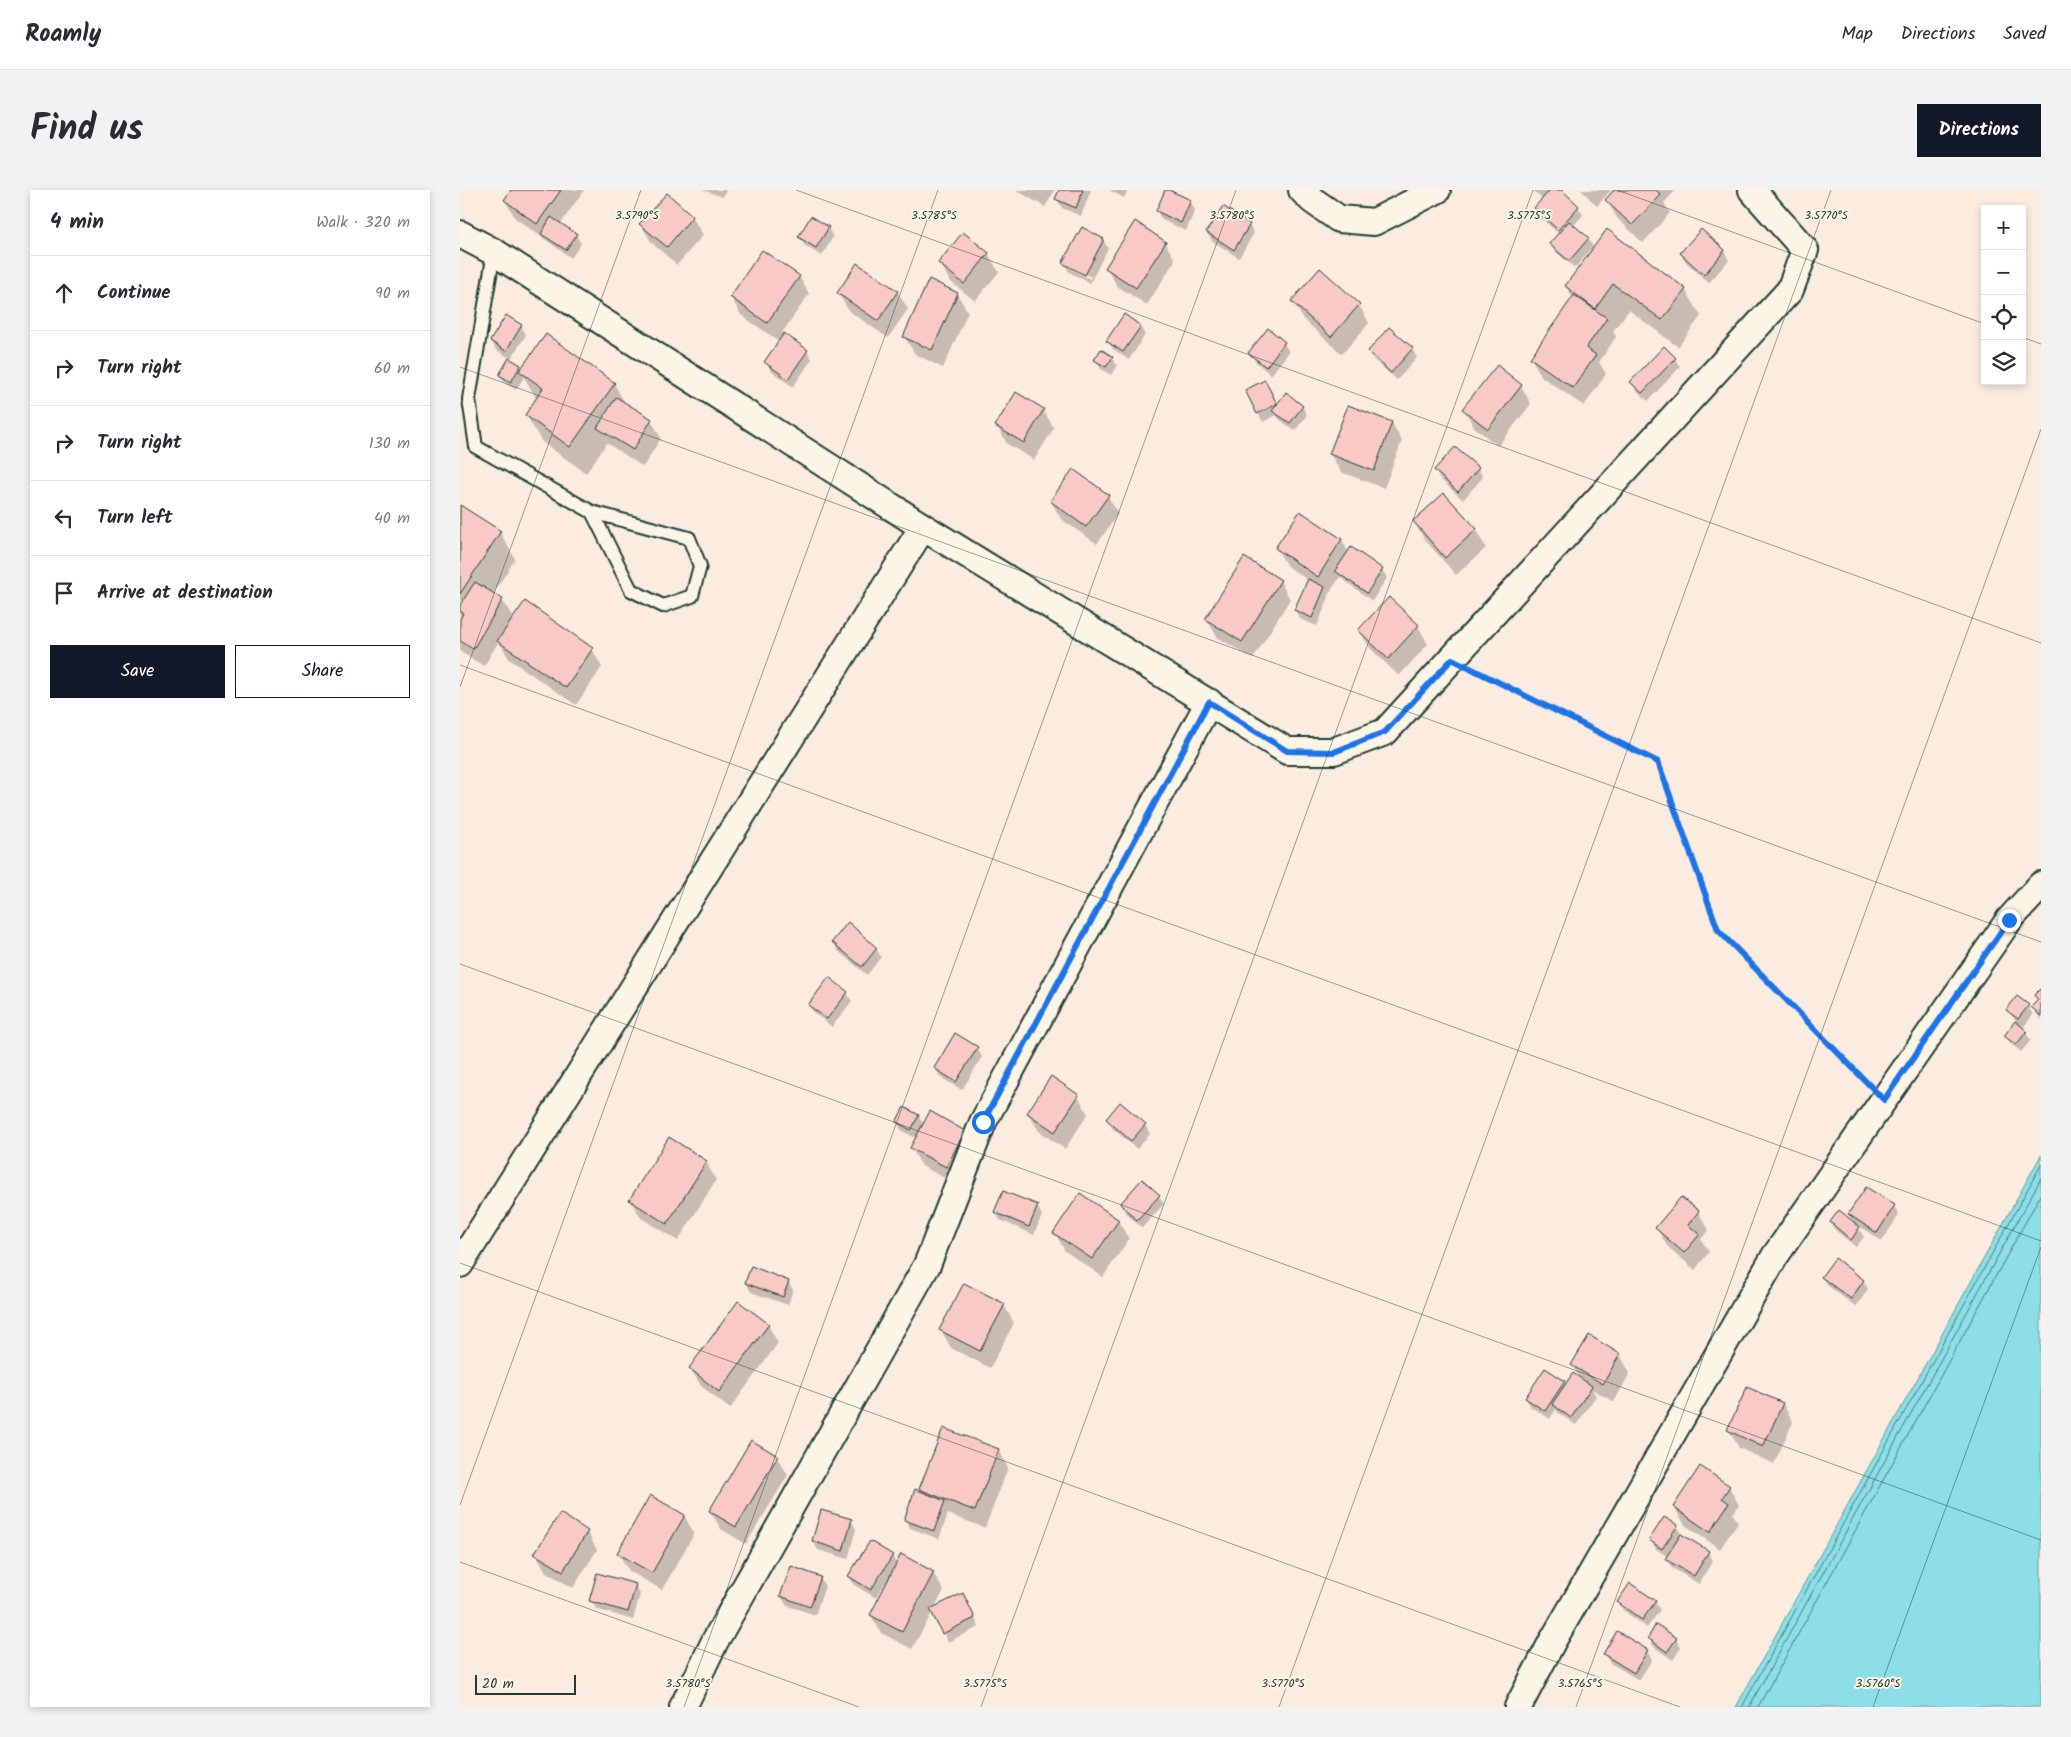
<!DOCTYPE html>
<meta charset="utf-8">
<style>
:root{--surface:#fff;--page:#f2f2f3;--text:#2b2b33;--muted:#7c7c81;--line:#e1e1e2;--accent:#111827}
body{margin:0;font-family:Kalam,sans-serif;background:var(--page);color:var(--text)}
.controls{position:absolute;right:15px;top:15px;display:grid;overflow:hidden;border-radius:0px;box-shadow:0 2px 8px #0003}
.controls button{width:45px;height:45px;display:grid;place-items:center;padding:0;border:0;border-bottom:1px solid var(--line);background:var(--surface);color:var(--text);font:25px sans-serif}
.scale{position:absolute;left:15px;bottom:12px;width:101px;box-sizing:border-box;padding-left:5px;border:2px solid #1f3d34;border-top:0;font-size:14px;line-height:18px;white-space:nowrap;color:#1f3d34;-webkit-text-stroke:4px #fcf5e5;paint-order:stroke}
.stop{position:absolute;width:15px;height:15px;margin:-11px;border:4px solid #1a73e8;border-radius:50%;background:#fff}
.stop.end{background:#1a73e8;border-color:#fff;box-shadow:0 1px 5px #0008}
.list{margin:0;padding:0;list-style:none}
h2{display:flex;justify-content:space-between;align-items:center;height:65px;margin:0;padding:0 20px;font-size:21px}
h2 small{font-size:16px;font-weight:400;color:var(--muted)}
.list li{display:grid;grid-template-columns:32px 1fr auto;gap:15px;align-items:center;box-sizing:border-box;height:75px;padding:0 20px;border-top:1px solid var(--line)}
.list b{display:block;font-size:19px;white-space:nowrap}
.list em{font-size:16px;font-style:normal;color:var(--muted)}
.actions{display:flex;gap:10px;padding:15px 20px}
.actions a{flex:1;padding:11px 0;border:1px solid var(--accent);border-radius:0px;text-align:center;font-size:18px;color:var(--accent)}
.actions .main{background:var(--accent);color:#fff}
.icon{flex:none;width:28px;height:28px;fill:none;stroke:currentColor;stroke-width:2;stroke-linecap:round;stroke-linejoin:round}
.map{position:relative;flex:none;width:1581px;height:1517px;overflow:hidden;border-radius:0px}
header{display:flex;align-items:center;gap:30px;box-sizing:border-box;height:70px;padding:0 25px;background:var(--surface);border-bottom:1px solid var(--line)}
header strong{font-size:24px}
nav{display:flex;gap:28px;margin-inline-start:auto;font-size:18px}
.intro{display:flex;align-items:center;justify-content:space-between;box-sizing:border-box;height:120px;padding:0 30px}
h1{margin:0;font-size:35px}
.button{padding:12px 22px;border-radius:0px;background:var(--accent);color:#fff;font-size:18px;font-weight:700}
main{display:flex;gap:30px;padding:0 30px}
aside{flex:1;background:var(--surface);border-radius:0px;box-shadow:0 2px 8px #0003}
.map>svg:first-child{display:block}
.water{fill:#8ddee7;stroke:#619e9f}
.shadow{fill:#0003;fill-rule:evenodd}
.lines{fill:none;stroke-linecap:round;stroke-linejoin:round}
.shore{stroke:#4b7d7c;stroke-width:1}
.building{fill:#f9c9c5;stroke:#1f3d34}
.lane-casing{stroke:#1f3d34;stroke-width:16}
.street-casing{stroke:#1f3d34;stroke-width:30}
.path{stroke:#1f3d34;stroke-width:3;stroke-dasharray:1 4;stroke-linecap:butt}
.lane{stroke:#fcf5e5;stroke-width:12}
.street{stroke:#fcf5e5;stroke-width:26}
.route{stroke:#1a73e8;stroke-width:6}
.ticks{fill:none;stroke:#1f3d34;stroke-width:1;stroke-opacity:0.45}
.ticks-label{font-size:12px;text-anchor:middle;fill:#1f3d34;stroke:#fcf5e5;stroke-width:4;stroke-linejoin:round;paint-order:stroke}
</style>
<header>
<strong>Roamly</strong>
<nav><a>Map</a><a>Directions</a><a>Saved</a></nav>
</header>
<div class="intro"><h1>Find us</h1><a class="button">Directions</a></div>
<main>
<aside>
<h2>4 min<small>Walk · 320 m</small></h2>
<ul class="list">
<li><svg class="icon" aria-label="ahead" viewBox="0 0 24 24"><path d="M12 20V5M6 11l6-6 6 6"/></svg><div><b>Continue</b></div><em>90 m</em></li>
<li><svg class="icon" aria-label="right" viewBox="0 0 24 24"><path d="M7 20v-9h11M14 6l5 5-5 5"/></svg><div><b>Turn right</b></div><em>60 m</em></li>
<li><svg class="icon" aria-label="right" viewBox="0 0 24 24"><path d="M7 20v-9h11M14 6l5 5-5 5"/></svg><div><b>Turn right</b></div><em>130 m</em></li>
<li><svg class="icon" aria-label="left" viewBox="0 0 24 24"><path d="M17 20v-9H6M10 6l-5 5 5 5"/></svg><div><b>Turn left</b></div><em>40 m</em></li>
<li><svg class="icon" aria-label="arrive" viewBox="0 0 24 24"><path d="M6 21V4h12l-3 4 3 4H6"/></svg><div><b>Arrive at destination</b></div></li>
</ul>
<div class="actions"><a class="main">Save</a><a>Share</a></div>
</aside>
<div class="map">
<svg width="1581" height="1517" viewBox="0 0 1581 1517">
<rect width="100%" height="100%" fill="#fbecdf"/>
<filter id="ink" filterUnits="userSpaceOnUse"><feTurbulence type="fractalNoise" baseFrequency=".02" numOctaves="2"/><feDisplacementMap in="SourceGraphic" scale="10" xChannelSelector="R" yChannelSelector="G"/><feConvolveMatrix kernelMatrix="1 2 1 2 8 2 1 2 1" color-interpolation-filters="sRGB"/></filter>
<g filter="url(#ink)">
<path class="water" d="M 1581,965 L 1581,1517 L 1276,1517 Z"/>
<path class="shadow" d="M 52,0 L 124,0 L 100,35 L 116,45 L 121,54 L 111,68 L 55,28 L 45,10 Z
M 243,0 L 266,0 L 263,7 Z
M 556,0 L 595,0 L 585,17 Z
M 600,0 L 631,0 L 621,26 L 602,18 L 597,9 Z
M 649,0 L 668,0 L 664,8 Z
M 706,0 L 730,11 L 735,20 L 726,41 L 702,30 L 697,21 Z
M 1072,0 L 1100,0 L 1118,16 L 1123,25 L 1113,36 L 1128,48 L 1134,59 L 1225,99 L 1241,126 L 1218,157 L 1169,120 L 1153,141 L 1156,147 L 1139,172 L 1146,184 L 1124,216 L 1082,187 L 1071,168 L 1113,108 L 1106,96 L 1132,61 L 1130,60 L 1115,78 L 1096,62 L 1091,54 L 1099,44 L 1080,27 L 1075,18 L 1083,10 Z
M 1121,0 L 1151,0 L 1137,16 Z
M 1156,0 L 1216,0 L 1204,13 L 1210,23 L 1183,53 L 1157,28 L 1147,10 Z
M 207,4 L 232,27 L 243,45 L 217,75 L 191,52 L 181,34 Z
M 789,35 L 794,43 L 779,68 L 752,51 L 747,42 Z
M 368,38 L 373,47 L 362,66 L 345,56 L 340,47 Z
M 1241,41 L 1264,61 L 1269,70 L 1249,93 L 1226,72 L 1221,64 Z
M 503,43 L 528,64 L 539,82 L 515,111 L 490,91 L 480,73 Z
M 643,50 L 648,58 L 630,93 L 609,82 L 604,73 ZM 609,75 L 631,87 L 630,89 L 609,78 Z
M 705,52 L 715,70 L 687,115 L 657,96 L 647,78 Z
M 339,86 L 349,104 L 322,143 L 347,161 L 352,169 L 333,197 L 311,181 L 306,172 L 320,152 L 281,125 L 271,107 Z
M 437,101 L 448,119 L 428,148 L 389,121 L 378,103 Z
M 497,104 L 508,122 L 483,178 L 455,164 L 444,146 Z
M 833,111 L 899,115 L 909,133 L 882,164 L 843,129 Z
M 61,136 L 66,145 L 50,170 L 62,179 L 154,194 L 167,216 L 191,230 L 201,248 L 183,277 L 147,253 L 126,283 L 82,252 L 66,225 L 76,208 L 64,187 L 56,200 L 45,193 L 40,185 L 50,168 L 36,160 L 31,151 Z
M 680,136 L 685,145 L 669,170 L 653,159 L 648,151 Z
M 929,139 L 952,159 L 957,168 L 937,190 L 914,170 L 909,161 Z
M 808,140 L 824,153 L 829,162 L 811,185 L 795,171 L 790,163 Z
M 652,168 L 657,176 L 651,185 L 641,179 L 636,170 Z
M 1215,169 L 1220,177 L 1188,211 L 1177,201 L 1172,192 Z
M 1061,196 L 1071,214 L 1038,256 L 1014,237 L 1004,219 Z
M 810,200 L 817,216 L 842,216 L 847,225 L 835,241 L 819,229 L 816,225 L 803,232 L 798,223 Z
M 556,204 L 583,220 L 594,238 L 574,270 L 547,254 L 537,236 Z
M 932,233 L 942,251 L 924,298 L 881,282 L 870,264 Z
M 1018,279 L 1023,287 L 1003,310 L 980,289 L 975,281 Z
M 984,305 L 1016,340 L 1026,358 L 996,385 L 965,350 L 954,332 Z
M 648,306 L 658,324 L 637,354 L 601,329 L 591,311 Z
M 0,316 L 40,342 L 55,369 L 33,404 L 42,410 L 54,429 L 132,459 L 142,477 L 116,515 L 49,469 L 39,451 L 24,476 L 2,463 L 0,460 Z
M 840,323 L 882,350 L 889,363 L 922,379 L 927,388 L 912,411 L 880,387 L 868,405 L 869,407 L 857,436 L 840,429 L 835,420 L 849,391 L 827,376 L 816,358 Z
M 820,391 L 830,409 L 793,469 L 757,447 L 747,429 Z
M 958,436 L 968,454 L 939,486 L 910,458 L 899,440 Z
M 374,752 L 416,758 L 421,767 L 407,785 L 378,761 Z
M 1581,800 L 1581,831 L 1573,817 L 1578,811 L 1575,806 Z
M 387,803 L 392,811 L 372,837 L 354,823 L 349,815 Z
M 1568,816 L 1573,825 L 1562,839 L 1571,850 L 1561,862 L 1551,854 L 1546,846 L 1556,831 L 1548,820 Z
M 517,858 L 522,867 L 502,900 L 480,887 L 475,878 Z
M 618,906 L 628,924 L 605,959 L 579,941 L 568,923 Z
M 458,925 L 464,935 L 505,942 L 515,960 L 497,995 L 462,976 L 451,958 L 456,948 L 442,941 L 437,932 Z
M 647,929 L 685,935 L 690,944 L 677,959 L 652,938 Z
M 246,972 L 256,990 L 218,1051 L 181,1028 L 171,1010 Z
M 699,1006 L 704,1014 L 682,1038 L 666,1023 L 661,1014 Z
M 1222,1008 L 1238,1022 L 1249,1040 L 1241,1049 L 1249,1062 L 1235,1080 L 1207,1056 L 1197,1038 Z
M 577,1016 L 582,1025 L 574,1045 L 540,1030 L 535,1022 Z
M 1434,1016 L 1439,1025 L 1422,1051 L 1396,1034 L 1404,1047 L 1396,1057 L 1376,1041 L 1371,1033 L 1396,1036 L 1389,1024 Z
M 658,1031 L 669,1049 L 643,1087 L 605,1061 L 595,1043 Z
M 1362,1087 L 1403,1091 L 1408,1099 L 1396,1117 L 1367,1095 Z
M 328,1092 L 333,1100 L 328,1115 L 291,1102 L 286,1093 Z
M 544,1115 L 554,1133 L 530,1178 L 491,1158 L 481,1140 Z
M 308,1135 L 318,1153 L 270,1219 L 241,1196 L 230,1178 Z
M 1129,1147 L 1160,1165 L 1170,1183 L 1154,1212 L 1132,1199 L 1136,1206 L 1116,1235 L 1098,1223 L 1096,1219 L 1090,1229 L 1071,1217 L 1066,1208 L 1104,1191 L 1106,1195 L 1121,1190 L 1112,1175 Z
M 1288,1198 L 1323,1214 L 1333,1232 L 1314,1274 L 1279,1258 L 1269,1240 Z
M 538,1260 L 548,1278 L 525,1338 L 488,1324 L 479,1349 L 450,1338 L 445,1329 L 463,1303 L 461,1299 Z
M 317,1267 L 328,1285 L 286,1354 L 261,1339 L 250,1321 Z
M 1269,1297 L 1279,1315 L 1273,1324 L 1278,1332 L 1260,1359 L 1225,1335 L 1214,1317 Z
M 224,1325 L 234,1344 L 202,1400 L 169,1381 L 158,1363 Z
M 391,1330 L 396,1339 L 388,1369 L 358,1360 L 353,1351 Z
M 1217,1336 L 1222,1345 L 1248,1362 L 1253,1370 L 1239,1394 L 1212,1378 L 1207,1370 L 1208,1367 L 1196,1359 L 1191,1350 Z
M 127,1342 L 137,1360 L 113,1398 L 86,1382 L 76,1364 Z
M 432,1366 L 437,1375 L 473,1383 L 484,1401 L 474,1418 L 503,1404 L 519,1437 L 488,1452 L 473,1421 L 452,1459 L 421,1443 L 411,1425 L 427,1394 L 425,1393 L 416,1408 L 394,1395 L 389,1386 Z
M 360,1388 L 365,1396 L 355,1425 L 326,1415 L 321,1406 Z
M 175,1395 L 180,1404 L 173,1430 L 136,1419 L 131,1410 Z
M 1158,1412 L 1195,1412 L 1200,1420 L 1187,1438 L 1163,1420 Z
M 1189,1448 L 1216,1449 L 1221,1458 L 1213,1470 L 1194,1457 Z
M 1187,1461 L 1192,1470 L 1179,1490 L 1150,1473 L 1144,1464 Z"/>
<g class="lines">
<path class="shore" d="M 1282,1517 L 1581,975
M 1289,1517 L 1581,988
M 1298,1517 L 1581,1004"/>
</g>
<path class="building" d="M 51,0 L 101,0 L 77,34 L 44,10 Z
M 599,0 L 623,0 L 616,18 L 595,9 Z
M 705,0 L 709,0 L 731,10 L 721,33 L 696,21 Z
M 1090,0 L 1102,0 L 1119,16 L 1098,40 L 1074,18 Z
M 1154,0 L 1196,0 L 1201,5 L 1172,35 L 1145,10 Z
M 207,3 L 233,26 L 207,57 L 179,34 Z
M 763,16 L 790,34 L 774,60 L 746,42 Z
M 351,26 L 369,37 L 356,58 L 338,47 Z
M 91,27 L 117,44 L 106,60 L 81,44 Z
M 675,31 L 706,52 L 676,98 L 645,78 Z
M 1109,31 L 1129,48 L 1109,71 L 1089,54 Z
M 622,37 L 644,49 L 625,85 L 602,73 Z
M 1147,39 L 1226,99 L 1202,130 L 1153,94 L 1135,119 L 1105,96 Z
M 1241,39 L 1265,60 L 1244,85 L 1220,63 Z
M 503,42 L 529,63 L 504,94 L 478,73 Z
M 302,60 L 340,86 L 307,133 L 270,107 Z
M 397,73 L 438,101 L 418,131 L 377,103 Z
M 860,78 L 900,114 L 871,147 L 831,111 Z
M 469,89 L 498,103 L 472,160 L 443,147 Z
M 1114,105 L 1147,128 L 1126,158 L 1136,165 L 1113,198 L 1070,168 Z
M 664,124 L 681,136 L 663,162 L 646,151 Z
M 46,125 L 62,135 L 46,161 L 30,151 Z
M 929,137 L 953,158 L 931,183 L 908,161 Z
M 808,138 L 825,152 L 806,177 L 788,163 Z
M 324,143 L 348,160 L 328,189 L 304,172 Z
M 86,144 L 155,193 L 110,257 L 65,225 L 83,198 L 59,181 Z
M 1204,156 L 1216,168 L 1182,203 L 1170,192 Z
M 641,159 L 653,167 L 646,177 L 634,170 Z
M 49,168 L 61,175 L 51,192 L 39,185 Z
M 1037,175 L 1062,195 L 1028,239 L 1002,219 Z
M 805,190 L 817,214 L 797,224 L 785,200 Z
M 556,202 L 584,219 L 564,253 L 535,236 Z
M 826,202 L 843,216 L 830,233 L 812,221 Z
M 156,207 L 192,229 L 173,260 L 137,238 Z
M 888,215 L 932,232 L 914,281 L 869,264 Z
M 995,257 L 1019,278 L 998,302 L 974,280 Z
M 613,279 L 649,305 L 626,337 L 590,311 Z
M 984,303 L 1017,339 L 985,368 L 953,331 Z
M 0,315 L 41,341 L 0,404 Z
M 840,321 L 882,349 L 858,387 L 815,358 Z
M 891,357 L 923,379 L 907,403 L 875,381 Z
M 784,367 L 821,390 L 782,452 L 745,429 Z
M 848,389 L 865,397 L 852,428 L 834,420 Z
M 15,392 L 43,409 L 13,459 L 0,451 L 0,429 L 3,423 L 0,421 L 0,415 Z
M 929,407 L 959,435 L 928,469 L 898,440 Z
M 65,411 L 133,458 L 106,498 L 37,451 Z
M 388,732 L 417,758 L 402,777 L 372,752 Z
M 369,787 L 388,802 L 367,829 L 348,815 Z
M 1581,798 L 1581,826 L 1571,817 L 1578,810 L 1574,805 Z
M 1557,806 L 1569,815 L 1558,829 L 1546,820 Z
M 1555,831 L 1567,841 L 1556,855 L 1544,846 Z
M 495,843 L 518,857 L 496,892 L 474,878 Z
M 591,886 L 619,905 L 595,942 L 567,923 Z
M 660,912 L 686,934 L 671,951 L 646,929 Z
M 444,917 L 459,925 L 451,940 L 436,932 Z
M 470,921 L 505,941 L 486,977 L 450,958 Z
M 209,947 L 247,971 L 207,1034 L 169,1010 Z
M 682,989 L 700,1005 L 677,1030 L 660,1014 Z
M 1406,997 L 1435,1015 L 1417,1043 L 1388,1024 Z
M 543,1001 L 578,1015 L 569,1037 L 534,1022 Z
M 620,1003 L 659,1030 L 632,1069 L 593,1043 Z
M 1221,1007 L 1239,1021 L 1228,1035 L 1240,1044 L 1224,1063 L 1195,1038 Z
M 1379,1020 L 1400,1037 L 1391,1050 L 1370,1032 Z
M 1375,1068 L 1404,1090 L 1391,1109 L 1361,1087 Z
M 291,1076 L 329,1091 L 323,1107 L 285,1093 Z
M 504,1093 L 545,1114 L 520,1161 L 479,1140 Z
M 278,1111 L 309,1134 L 259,1202 L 229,1178 Z
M 1129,1145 L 1160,1164 L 1143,1194 L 1111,1175 Z
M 1085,1178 L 1105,1191 L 1085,1221 L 1065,1208 Z
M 1113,1183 L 1132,1196 L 1111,1228 L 1092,1214 Z
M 1287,1197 L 1323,1213 L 1303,1257 L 1267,1240 Z
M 483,1238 L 539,1259 L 515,1321 L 459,1299 Z
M 291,1250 L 318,1266 L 276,1337 L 249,1321 Z
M 1240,1276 L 1270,1296 L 1262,1308 L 1269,1313 L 1250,1342 L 1213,1317 Z
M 455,1299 L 485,1311 L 474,1341 L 444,1330 Z
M 190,1305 L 225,1325 L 192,1383 L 157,1363 Z
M 361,1320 L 392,1329 L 383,1361 L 352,1351 Z
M 100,1323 L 128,1341 L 103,1381 L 74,1364 Z
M 1204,1327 L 1218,1335 L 1202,1359 L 1189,1350 Z
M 1221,1344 L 1249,1361 L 1234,1386 L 1205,1369 Z
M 410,1351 L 433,1365 L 411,1400 L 388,1386 Z
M 441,1364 L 474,1382 L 442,1442 L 410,1425 Z
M 331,1376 L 361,1387 L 350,1417 L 320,1406 Z
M 137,1383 L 176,1394 L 168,1422 L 129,1411 Z
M 1170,1393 L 1196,1411 L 1182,1430 L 1157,1412 Z
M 503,1403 L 515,1428 L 482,1444 L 470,1419 Z
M 1196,1434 L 1217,1448 L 1207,1462 L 1188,1448 Z
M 1157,1441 L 1188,1460 L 1174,1483 L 1143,1464 Z"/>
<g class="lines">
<defs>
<path id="lane" d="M 34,62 L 9,209 L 16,257 L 132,322 L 171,400 L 203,416 L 232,406 L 240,376 L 229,348 L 132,322"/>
<path id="street" d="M 842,0 L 852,10 L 879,29 L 914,32 L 977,0
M 0,44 L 34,62 L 463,337 L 827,561 L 874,561 L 925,542 L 1330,100 L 1345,60 L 1292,0
M 0,1074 L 463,337
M 223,1517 L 255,1451 L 467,1075 L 523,932 L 749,512
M 1058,1517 L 1092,1452 L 1315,1066 L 1549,730 L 1581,695"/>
</defs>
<use href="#lane" class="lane-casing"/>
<use href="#street" class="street-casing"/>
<path class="path" d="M 1019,483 L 1198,572 L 1259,740 L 1402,887"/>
<use href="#lane" class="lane"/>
<use href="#street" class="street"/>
</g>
</g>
<g class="lines" filter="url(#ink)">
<path class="route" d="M 523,932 L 749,512 L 827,561 L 874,562 L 925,542 L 992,469 L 1198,572 L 1258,740 L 1424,910 L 1549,730"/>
</g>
<path class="ticks" d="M 336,0 L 1581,453M 1157,0 L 1525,134M 1562,147 L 1581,154M 0,177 L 1581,752M 0,475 L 1581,1051M 0,497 L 181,0M 0,774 L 1581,1350M 0,1073 L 1220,1517M 0,1315 L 478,0M 0,1372 L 399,1517M 224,1517 L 776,0M 521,1517 L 1073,0M 819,1517 L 1371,0M 1116,1517 L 1581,239M 1413,1517 L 1581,1057"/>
<g class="ticks-label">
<text x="177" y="29">3.5790°S</text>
<text x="474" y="29">3.5785°S</text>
<text x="772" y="29">3.5780°S</text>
<text x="1069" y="29">3.5775°S</text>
<text x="1366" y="29">3.5770°S</text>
<text x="228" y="1497">3.5780°S</text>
<text x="525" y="1497">3.5775°S</text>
<text x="823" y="1497">3.5770°S</text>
<text x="1120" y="1497">3.5765°S</text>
<text x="1418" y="1497">3.5760°S</text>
</g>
</svg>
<div class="controls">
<button>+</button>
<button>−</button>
<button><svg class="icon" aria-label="locate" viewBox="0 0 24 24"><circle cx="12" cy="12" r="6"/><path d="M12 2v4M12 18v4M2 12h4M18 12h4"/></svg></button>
<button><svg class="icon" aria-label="layers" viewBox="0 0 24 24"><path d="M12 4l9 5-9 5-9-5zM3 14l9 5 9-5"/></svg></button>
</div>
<div class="scale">20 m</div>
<div class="stop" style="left:523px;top:932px"></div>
<div class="stop end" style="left:1549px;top:730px"></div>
</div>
</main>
